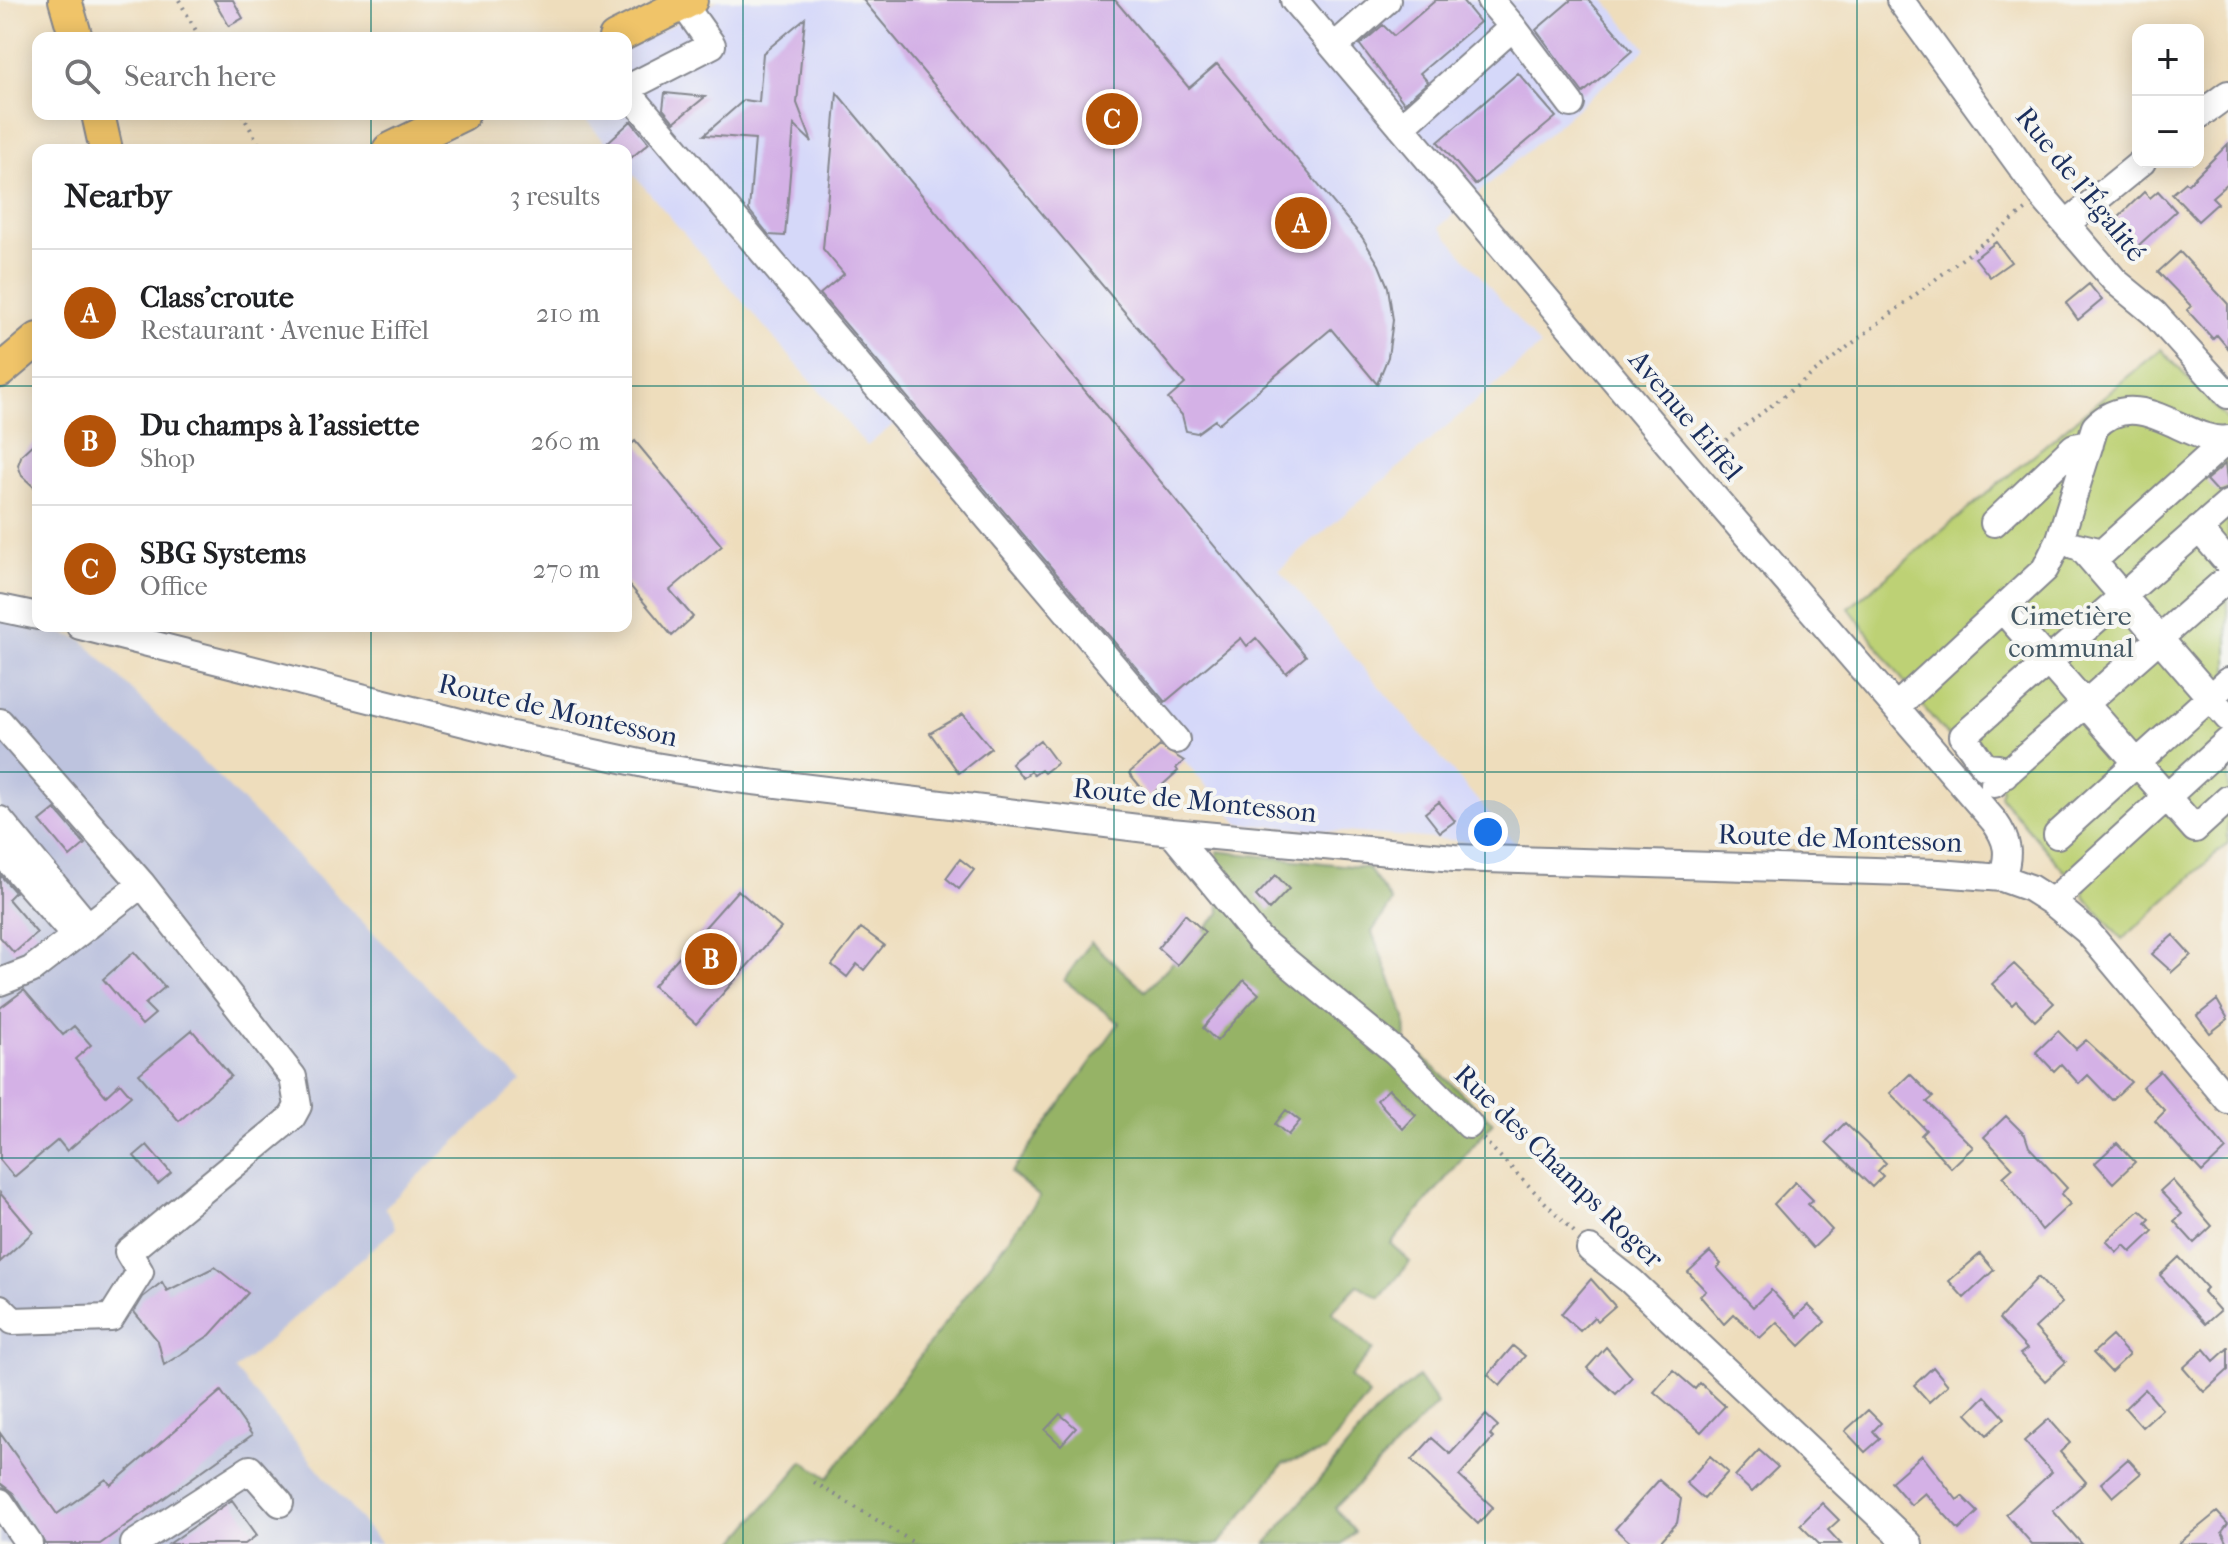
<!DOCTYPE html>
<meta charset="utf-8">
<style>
:root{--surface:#fff;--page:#f2f2f2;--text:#202124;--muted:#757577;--line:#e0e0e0;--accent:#b45309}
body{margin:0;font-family:"IM FELL French Canon",serif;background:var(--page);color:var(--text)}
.controls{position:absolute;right:24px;top:24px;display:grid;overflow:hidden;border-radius:16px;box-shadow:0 4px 20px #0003}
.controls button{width:72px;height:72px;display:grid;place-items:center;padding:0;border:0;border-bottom:2px solid var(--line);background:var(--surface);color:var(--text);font:40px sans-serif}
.you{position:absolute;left:1488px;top:832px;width:28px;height:28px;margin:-20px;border:6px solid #fff;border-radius:50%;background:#1a73e8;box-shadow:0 0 0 12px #1a73e833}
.badge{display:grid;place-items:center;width:52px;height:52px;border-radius:50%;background:var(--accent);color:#fff;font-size:26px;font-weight:700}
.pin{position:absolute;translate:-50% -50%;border:4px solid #fff;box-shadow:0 2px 8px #0006}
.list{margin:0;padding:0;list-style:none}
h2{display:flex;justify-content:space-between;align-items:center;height:104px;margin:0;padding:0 32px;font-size:34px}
h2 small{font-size:26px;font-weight:400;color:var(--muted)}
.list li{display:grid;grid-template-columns:52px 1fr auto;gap:24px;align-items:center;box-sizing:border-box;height:128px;padding:0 32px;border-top:2px solid var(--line)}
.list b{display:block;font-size:30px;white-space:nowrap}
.list p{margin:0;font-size:26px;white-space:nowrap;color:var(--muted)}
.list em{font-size:26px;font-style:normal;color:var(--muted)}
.icon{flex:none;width:44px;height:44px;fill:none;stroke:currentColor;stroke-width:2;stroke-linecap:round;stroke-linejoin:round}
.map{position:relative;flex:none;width:2228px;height:1544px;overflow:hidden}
.search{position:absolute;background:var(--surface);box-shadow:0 4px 20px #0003;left:32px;top:32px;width:600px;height:88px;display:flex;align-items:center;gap:20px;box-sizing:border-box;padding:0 28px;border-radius:16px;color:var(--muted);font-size:30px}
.panel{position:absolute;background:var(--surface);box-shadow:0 4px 20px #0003;left:32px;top:144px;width:600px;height:488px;border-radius:16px}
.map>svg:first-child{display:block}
.built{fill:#d5d8f9}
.industrial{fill:#bdc3de}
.green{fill:#bdd175;stroke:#6c806a;stroke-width:2}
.forest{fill:#96b366;stroke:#587162;stroke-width:2}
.building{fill:#d4b1e6}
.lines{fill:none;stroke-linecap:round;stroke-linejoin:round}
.minor-casing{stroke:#84868d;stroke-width:30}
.major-casing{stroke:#84868d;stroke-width:36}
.path{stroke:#84868d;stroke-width:4;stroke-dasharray:2 6;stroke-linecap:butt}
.minor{stroke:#fff;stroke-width:26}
.major{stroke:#f0c469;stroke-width:32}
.grid{fill:none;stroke:#0f766e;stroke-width:2;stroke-opacity:0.55}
.labels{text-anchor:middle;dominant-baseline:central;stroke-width:8;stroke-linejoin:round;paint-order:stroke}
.street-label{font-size:28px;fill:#1b2f5e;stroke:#f6f6f2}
.park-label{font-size:28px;fill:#445864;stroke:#f6f6f2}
</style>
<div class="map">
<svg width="2228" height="1544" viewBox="0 0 2228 1544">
<rect width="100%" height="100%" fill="#f6f6f2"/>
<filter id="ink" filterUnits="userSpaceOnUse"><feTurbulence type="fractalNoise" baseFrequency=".0125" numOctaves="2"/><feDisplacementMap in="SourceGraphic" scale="16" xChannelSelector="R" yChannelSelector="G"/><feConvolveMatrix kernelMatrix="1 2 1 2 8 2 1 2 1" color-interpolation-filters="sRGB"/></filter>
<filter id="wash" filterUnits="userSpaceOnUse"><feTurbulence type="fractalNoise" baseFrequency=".006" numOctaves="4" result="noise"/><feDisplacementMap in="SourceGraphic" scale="32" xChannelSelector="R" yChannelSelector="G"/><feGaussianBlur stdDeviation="1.8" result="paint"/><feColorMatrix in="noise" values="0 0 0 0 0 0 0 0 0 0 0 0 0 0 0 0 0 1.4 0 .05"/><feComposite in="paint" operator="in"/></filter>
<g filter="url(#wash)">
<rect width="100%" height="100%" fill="#eeddbc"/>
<path class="built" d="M 718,0 L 1605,0 L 1646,49 L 1439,227 L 1540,346 L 1279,570 L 1516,845 L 1239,824 L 894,424 L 867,446 L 626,166 L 626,150 L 612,150 L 581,114 L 626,114 L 626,50 Z"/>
<path class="industrial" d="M 0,616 L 81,639 L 521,1081 L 385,1207 L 396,1228 L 235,1370 L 381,1544 L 0,1544 Z"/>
<path class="green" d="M 2161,349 L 2228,421 L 2228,843 L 2122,940 L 2084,896 L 2085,885 L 2074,871 L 2064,871 L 2000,796 L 2002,788 C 1943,742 1894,667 1849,608 Z"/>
<path class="forest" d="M 1217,851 L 1368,868 L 1392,902 L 1372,932 L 1405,1017 L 1406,1042 L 1493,1122 L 1391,1244 L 1410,1262 L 1380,1298 L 1358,1285 L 1332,1312 L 1373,1350 L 1350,1377 L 1369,1395 L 1325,1452 L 1283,1464 L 1219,1544 L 733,1544 L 803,1461 L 828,1478 L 1040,1197 L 1011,1173 L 1119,1023 L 1064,980 L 1091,942 L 1145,991 L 1220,913 Z
M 1418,1377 L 1437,1404 L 1335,1508 L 1355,1532 L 1342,1544 L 1266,1544 L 1375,1413 Z"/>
<g id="blocks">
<path class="building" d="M 214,0 L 233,0 L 243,18 L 229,26 Z
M 863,0 L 1115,0 L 1189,88 L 1217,64 L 1362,237 L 1379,265 L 1388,287 L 1393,320 L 1388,357 L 1377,384 L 1331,329 L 1218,424 L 1215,420 L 1197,433 L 1186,431 L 1182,415 L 1168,399 L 1185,384 Z
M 1436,0 L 1462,0 L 1480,22 L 1420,73 L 1428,82 L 1404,103 L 1360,45 L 1383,25 L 1394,36 Z
M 1571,0 L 1588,0 L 1632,51 L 1583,93 L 1536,30 Z
M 805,18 L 797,103 L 812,142 L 794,125 L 785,236 L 769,235 L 749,210 L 755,139 L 704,135 L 744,100 L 759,102 L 763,53 Z
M 1518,73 L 1556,117 L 1475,185 L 1438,142 Z
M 665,93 L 705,97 L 674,122 L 663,109 Z
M 837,93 L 1306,656 L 1286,673 L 1256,638 L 1247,646 L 1241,638 L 1165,702 L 820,294 L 844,274 L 823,249 Z
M 631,121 L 649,143 L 626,162 L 626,150 L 615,150 L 608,142 Z
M 2228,144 L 2228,183 L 2212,197 L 2218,203 L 2198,221 L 2172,194 L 2186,182 L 2188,184 Z
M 2158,191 L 2176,211 L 2128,255 L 2110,236 L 2118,229 L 2116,219 L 2144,192 L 2150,198 Z
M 1996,242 L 2011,262 L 1990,277 L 1975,258 Z
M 2180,252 L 2228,304 L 2228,348 L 2217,335 L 2213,339 L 2187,310 L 2191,306 L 2158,272 Z
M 2089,284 L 2102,300 L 2078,320 L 2066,303 Z
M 38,439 L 38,491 L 22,476 L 18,465 L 22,454 Z
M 635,441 L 722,546 L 670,590 L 693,617 L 672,636 L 626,581 L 626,449 Z
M 2225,464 L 2228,488 L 2217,492 L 2206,480 Z
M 963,714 L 991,748 L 959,773 L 930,733 Z
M 1040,740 L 1057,763 L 1044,773 L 1041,770 L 1034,775 L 1031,771 L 1023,778 L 1011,763 Z
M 1160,746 L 1184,761 L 1176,768 L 1178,771 L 1149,797 L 1129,773 Z
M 1439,802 L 1455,821 L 1440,832 L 1425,813 Z
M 55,809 L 85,844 L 70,857 L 40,821 Z
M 960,859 L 974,870 L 959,889 L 946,878 Z
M 0,875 L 15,892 L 8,899 L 37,933 L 14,953 L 0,937 Z
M 1276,875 L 1289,889 L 1269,910 L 1256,896 Z
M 738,890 L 781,928 L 696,1024 L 653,986 Z
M 1185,914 L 1205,932 L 1177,965 L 1158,948 Z
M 861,928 L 884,945 L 864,970 L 857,964 L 847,977 L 832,965 Z
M 2173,935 L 2191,955 L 2172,972 L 2152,954 Z
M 134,952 L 165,987 L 145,1004 L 155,1014 L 142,1025 L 103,979 Z
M 2014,964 L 2054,1003 L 2035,1021 L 2016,1001 L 2012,1005 L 1992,984 Z
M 1244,980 L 1259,994 L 1217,1041 L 1203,1028 Z
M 24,990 L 63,1035 L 74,1026 L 91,1045 L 75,1059 L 106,1096 L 120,1083 L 131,1096 L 67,1151 L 58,1140 L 14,1177 L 0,1160 L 0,1008 Z
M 2217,1000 L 2228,1019 L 2210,1033 L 2197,1016 Z
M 192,1030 L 231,1076 L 179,1121 L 139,1074 Z
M 2058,1031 L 2076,1049 L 2086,1040 L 2131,1082 L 2112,1100 L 2088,1075 L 2079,1084 L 2061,1064 L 2054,1071 L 2036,1052 Z
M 2160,1071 L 2226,1149 L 2202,1172 L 2155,1121 L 2165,1111 L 2142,1087 Z
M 1910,1074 L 1933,1097 L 1927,1102 L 1973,1147 L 1951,1168 L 1921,1135 L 1926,1130 L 1890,1093 Z
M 1389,1089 L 1416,1115 L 1403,1129 L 1377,1100 Z
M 1286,1110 L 1300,1121 L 1288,1135 L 1275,1124 Z
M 2006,1116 L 2025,1135 L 2029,1147 L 2067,1188 L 2061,1194 L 2070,1204 L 2042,1230 L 2003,1177 L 2013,1168 L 1984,1137 Z
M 1845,1123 L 1886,1163 L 1878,1171 L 1883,1176 L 1872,1187 L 1826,1142 Z
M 2117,1143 L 2135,1162 L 2113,1183 L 2095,1163 Z
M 147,1145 L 171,1173 L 158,1184 L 134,1156 Z
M 2172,1180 L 2212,1226 L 2194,1243 L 2174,1221 L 2182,1214 L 2160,1191 Z
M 1795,1182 L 1813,1200 L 1808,1204 L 1832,1230 L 1813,1248 L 1774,1204 Z
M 0,1193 L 33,1232 L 0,1262 Z
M 2140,1210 L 2150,1219 L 2146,1223 L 2153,1231 L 2131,1252 L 2124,1245 L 2117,1252 L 2106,1241 Z
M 1710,1252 L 1721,1264 L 1717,1268 L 1753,1307 L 1771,1290 L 1796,1317 L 1808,1305 L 1825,1322 L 1800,1346 L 1777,1322 L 1760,1338 L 1734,1314 L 1724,1324 L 1700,1296 L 1706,1291 L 1688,1272 Z
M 1980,1254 L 1994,1270 L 1964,1298 L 1949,1281 Z
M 2179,1257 L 2207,1288 L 2203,1292 L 2220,1311 L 2205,1324 L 2160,1275 Z
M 215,1267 L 248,1293 L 210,1335 L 164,1365 L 158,1341 L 134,1312 L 143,1297 L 162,1282 L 167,1291 Z
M 2038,1277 L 2062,1303 L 2035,1328 L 2066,1362 L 2045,1381 L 2020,1354 L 2027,1349 L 1999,1319 Z
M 1591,1279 L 1615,1306 L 1598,1321 L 1594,1317 L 1580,1331 L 1561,1314 Z
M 2112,1336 L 2129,1355 L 2111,1372 L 2093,1353 Z
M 1513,1346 L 1525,1356 L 1500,1386 L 1488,1375 Z
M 1606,1347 L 1632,1377 L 1616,1394 L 1587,1368 Z
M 2228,1348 L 2228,1370 L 2204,1392 L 2183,1368 L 2204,1349 L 2214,1361 Z
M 1933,1367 L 1948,1385 L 1929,1402 L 1914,1385 Z
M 1673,1370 L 1695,1389 L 1700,1383 L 1725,1406 L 1701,1432 L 1654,1392 Z
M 2145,1389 L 2162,1409 L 2142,1427 L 2125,1408 Z
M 221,1391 L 252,1435 L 100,1544 L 45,1544 L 13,1493 L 0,1483 L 0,1433 L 57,1514 L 106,1479 L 111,1485 Z
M 1985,1396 L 2005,1418 L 1987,1435 L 1967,1414 Z
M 1868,1410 L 1881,1423 L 1873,1431 L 1880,1439 L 1865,1452 L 1845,1431 Z
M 1060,1414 L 1076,1428 L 1061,1445 L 1045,1430 Z
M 1486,1415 L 1498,1426 L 1490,1435 L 1493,1438 L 1459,1476 L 1493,1507 L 1478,1524 L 1412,1460 L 1432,1438 L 1450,1454 Z
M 2049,1419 L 2070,1443 L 2060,1452 L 2086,1482 L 2053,1511 L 2082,1544 L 2032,1544 L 2006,1514 L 2052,1472 L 2024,1441 Z
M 1759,1450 L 1778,1467 L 1752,1492 L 1735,1476 Z
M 1922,1455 L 1957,1500 L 1962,1496 L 1978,1512 L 1959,1530 L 1925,1493 L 1911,1505 L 1891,1482 Z
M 1710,1456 L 1728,1472 L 1704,1499 L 1686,1483 Z
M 2128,1459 L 2141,1473 L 2113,1497 L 2101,1483 Z
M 1659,1480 L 1681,1499 L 1677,1523 L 1658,1544 L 1632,1544 L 1615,1529 Z
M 232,1500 L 257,1535 L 245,1544 L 169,1544 Z
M 1822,1503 L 1839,1520 L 1828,1530 L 1841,1544 L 1819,1544 L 1800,1525 Z
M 2217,1512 L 2228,1524 L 2222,1532 L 2228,1544 L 2178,1544 Z"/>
</g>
</g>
<g filter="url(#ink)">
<use href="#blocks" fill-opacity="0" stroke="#84868d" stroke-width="2"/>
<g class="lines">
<defs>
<path id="minor" d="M 1294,0 L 1689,468 L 1994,821 C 2009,842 2010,854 2002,878
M 1900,0 L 2043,197 L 2115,281 L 2154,313 L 2228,395
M 1513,27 L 1571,104
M 1334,47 L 1387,0
M 626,89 L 712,45 L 683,4
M 626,90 L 1176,740
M 2198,116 L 2228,94
M 1401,127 L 1513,27 L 1490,0
M 2066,224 L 2142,162
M 1994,523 L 2074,447 L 2090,444
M 2199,529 L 2228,563
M 2073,545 L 2103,552 L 2226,441
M 2083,550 L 2228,718
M 0,608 L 38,616
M 2002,609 L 2195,829 L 2228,799
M 80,626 L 512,735 L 649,765 L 728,778 L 1171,832 L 1454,858 L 1939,873 L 2002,878 L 2030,888 L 2052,902 L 2087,931 L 2228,1100
M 1896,707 L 2045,569 L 2060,539 L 2095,427 C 2139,382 2189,446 2228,439
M 0,722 L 142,884 L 293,1077 L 298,1106 L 292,1117 L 128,1252 L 140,1272 L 111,1318 L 13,1321 L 0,1308
M 2005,775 L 1998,768 L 1985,767 L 1963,736 L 2228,504
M 1994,784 L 2228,578
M 0,820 L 88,926
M 1171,832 L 1259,939 L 1396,1052 L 1469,1125
M 2057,835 L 2228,681
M 0,851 L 67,927
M 2052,902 L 2228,741
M 0,982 L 31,970 L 142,884
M 1590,1249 L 1631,1281 L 1909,1544
M 0,1502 L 29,1544
M 134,1544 L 250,1469 L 280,1503"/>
<path id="major" d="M 65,0 L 76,38
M 615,38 L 691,0
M 98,114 L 106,150
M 389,150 L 463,114
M 0,371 L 38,339"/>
</defs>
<use href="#minor" class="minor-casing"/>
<use href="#major" class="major-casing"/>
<path class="path" d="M 179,0 L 200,38
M 242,114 L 262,150
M 1707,455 L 2027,209
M 1483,1139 L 1575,1233
M 814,1482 L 916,1544"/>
<use href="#minor" class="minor"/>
<use href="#major" class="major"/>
</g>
</g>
<path class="grid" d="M 371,0 L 371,38M 743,0 L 743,1544M 1114,0 L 1114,1544M 1485,0 L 1485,1544M 1857,0 L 1857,1544M 371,114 L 371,150M 0,386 L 38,386M 626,386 L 2228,386M 371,626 L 371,1544M 0,772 L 2228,772M 0,1158 L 2228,1158"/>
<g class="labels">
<g class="street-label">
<text transform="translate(2081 184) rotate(51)">Rue de l'Égalité</text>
<text transform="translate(1686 415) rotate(50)">Avenue Eiffel</text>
<text transform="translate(558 710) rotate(13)">Route de Montesson</text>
<text transform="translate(1195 800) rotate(6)">Route de Montesson</text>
<text transform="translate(1840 838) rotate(2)">Route de Montesson</text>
<text transform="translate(1559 1166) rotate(44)">Rue des Champs Roger</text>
</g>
<g class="park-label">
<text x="2071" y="615">Cimetière<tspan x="2071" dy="32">communal</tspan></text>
</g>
</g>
</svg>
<div class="controls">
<button>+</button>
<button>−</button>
</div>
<div class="you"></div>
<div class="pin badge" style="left:1301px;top:223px">A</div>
<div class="pin badge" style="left:711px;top:959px">B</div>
<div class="pin badge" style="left:1112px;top:119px">C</div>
<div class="search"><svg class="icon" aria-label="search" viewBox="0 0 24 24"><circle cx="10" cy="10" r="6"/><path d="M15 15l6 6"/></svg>Search here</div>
<section class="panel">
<h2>Nearby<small>3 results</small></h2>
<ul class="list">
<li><span class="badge">A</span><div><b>Class'croute</b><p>Restaurant · Avenue Eiffel</p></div><em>210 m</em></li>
<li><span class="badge">B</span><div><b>Du champs à l'assiette</b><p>Shop</p></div><em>260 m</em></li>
<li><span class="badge">C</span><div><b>SBG Systems</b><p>Office</p></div><em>270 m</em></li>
</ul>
</section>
</div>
